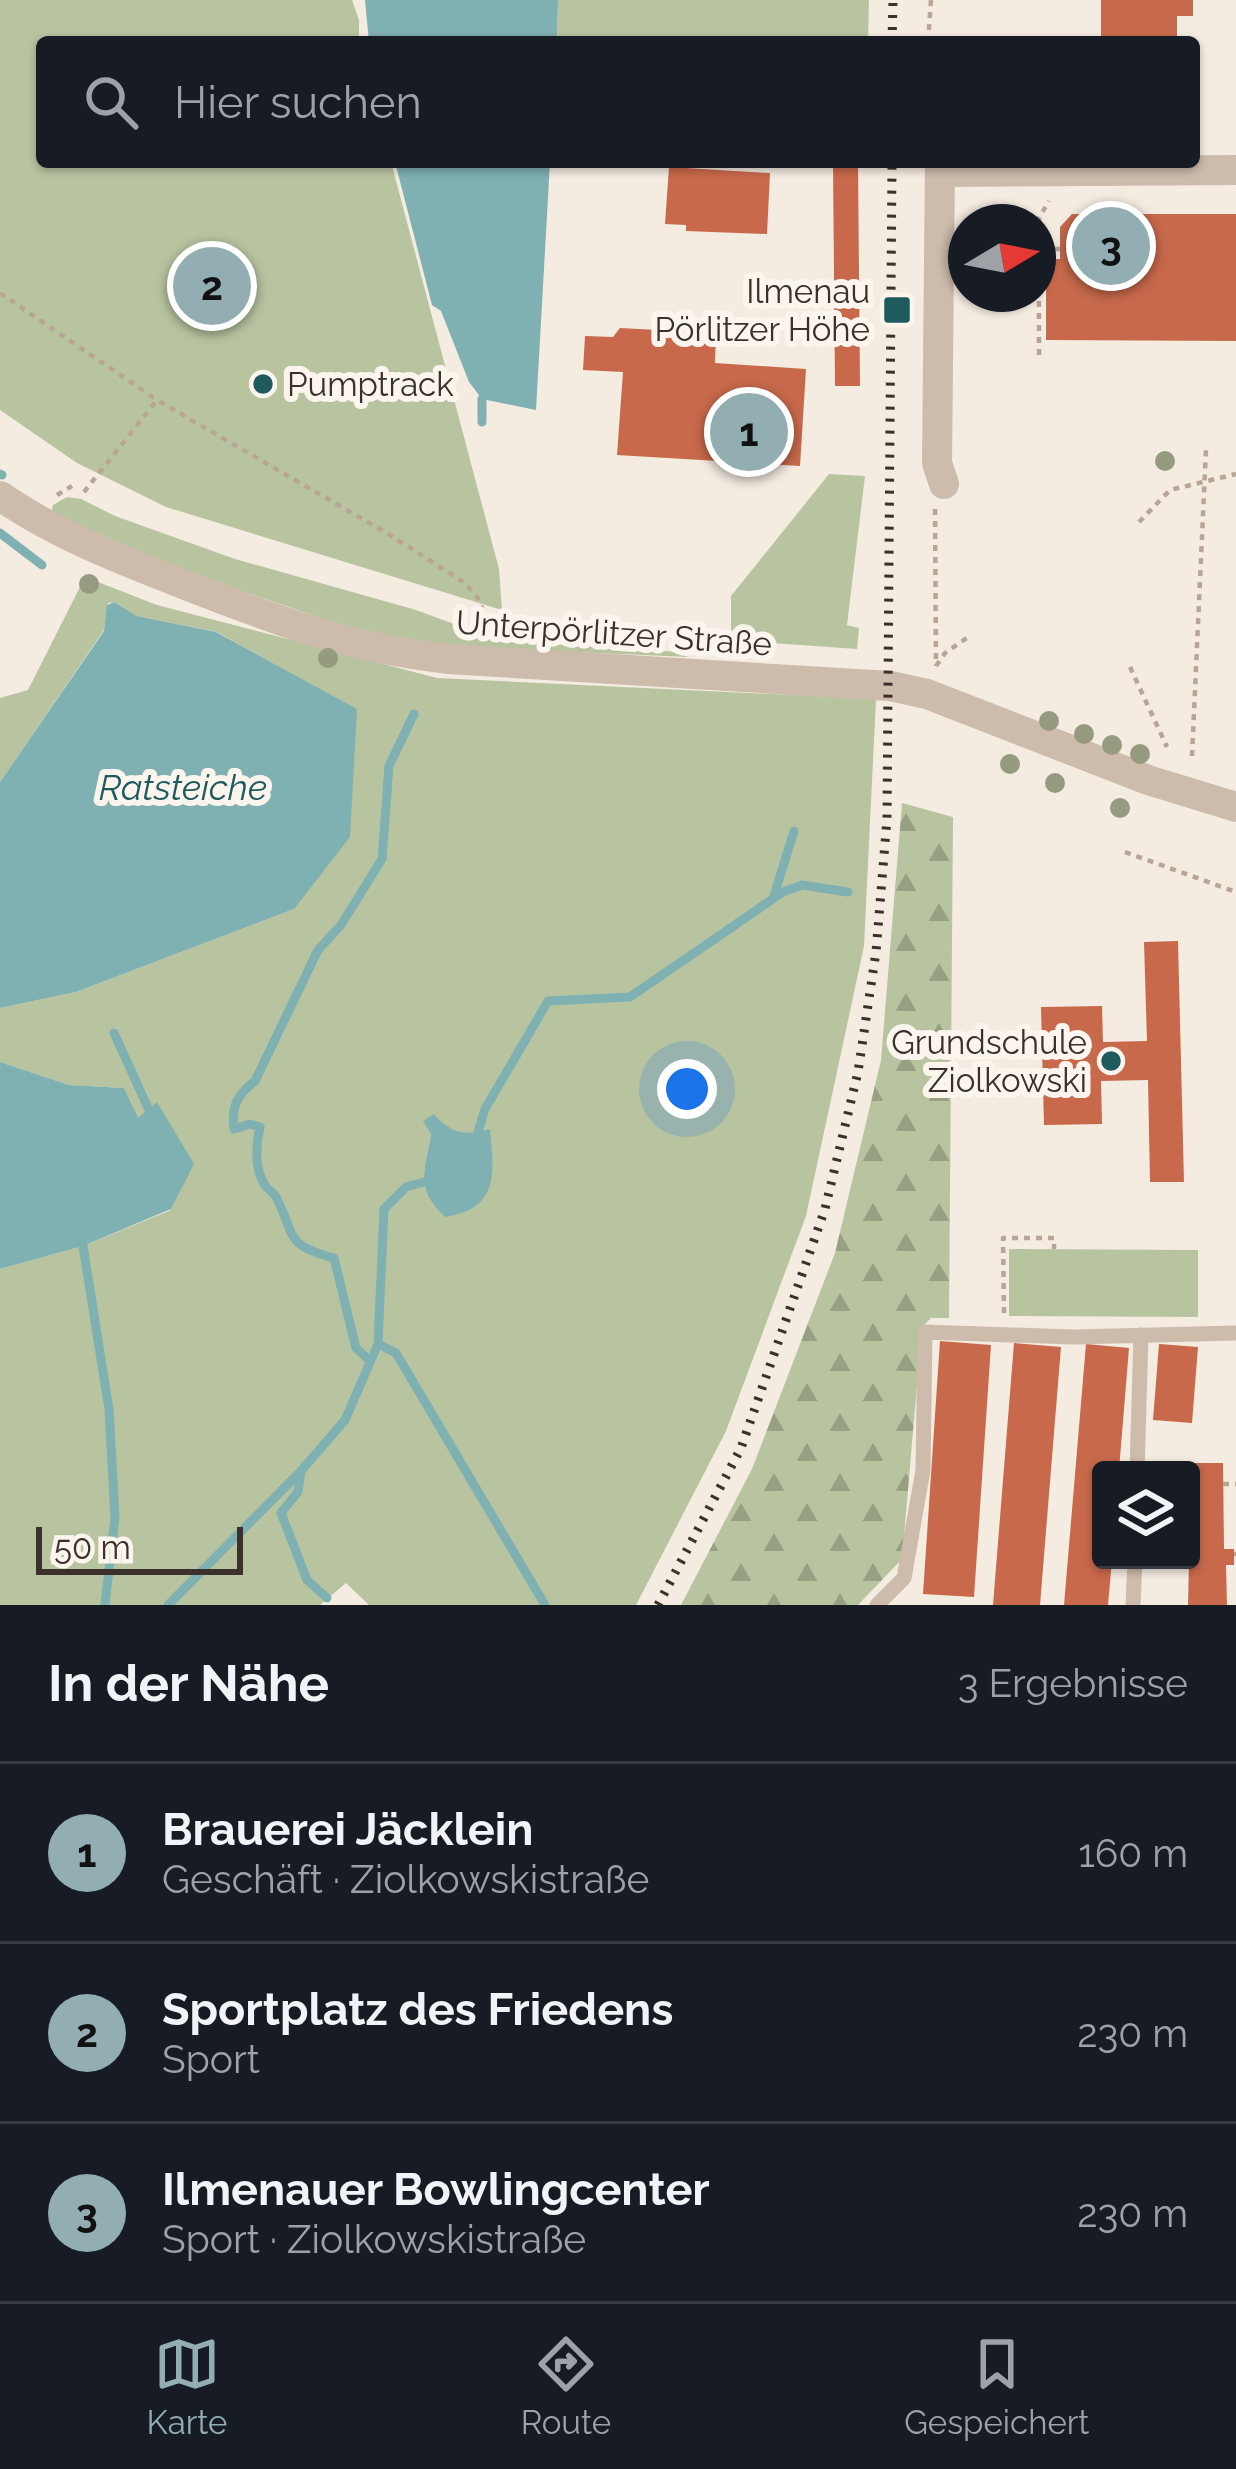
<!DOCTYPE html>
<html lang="de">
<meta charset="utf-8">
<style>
:root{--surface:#171b24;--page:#242831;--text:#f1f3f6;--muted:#9ea1a6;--line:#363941;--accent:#92aeb2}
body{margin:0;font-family:Raleway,sans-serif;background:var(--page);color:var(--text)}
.controls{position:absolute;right:36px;bottom:36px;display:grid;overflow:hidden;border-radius:12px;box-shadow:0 3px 9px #0004}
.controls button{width:108px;height:108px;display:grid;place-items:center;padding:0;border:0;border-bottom:3px solid var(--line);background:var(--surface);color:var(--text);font:60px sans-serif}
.compass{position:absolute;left:948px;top:204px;width:108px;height:108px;border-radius:50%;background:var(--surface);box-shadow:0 3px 9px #0004;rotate:80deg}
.scale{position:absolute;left:36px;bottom:30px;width:207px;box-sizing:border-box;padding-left:12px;border:6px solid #3b302b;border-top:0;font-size:33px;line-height:42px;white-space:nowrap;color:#3b302b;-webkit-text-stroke:9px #fbf5ee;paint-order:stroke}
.you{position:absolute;left:687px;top:1089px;width:42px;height:42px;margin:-30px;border:9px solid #fff;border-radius:50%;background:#1a73e8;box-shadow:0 0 0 18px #1a73e833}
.badge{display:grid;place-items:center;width:78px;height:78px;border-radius:50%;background:var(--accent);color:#111;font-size:39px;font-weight:700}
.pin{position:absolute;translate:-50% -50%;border:6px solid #fff;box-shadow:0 3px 12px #0006}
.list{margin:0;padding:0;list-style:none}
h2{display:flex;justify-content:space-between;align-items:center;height:156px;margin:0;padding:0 48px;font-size:51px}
h2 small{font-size:39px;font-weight:400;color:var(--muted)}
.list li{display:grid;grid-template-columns:78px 1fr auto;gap:36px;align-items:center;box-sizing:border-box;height:180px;padding:0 48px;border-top:3px solid var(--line)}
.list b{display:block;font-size:45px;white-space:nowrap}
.list p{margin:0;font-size:39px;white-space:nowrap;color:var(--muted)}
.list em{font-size:39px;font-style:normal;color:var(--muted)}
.icon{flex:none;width:66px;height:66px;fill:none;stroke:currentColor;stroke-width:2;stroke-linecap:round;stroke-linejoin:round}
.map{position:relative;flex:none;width:1236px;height:1605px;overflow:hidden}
.search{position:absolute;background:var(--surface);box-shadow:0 3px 9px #0004;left:36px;right:36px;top:36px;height:132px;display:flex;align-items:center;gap:30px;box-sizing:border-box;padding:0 42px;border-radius:12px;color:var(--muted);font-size:45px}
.sheet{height:696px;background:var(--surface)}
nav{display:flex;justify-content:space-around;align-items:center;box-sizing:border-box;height:168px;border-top:3px solid var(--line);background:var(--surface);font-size:33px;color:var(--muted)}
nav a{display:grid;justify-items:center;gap:6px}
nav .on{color:var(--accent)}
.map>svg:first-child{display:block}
.green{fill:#b8c4a0;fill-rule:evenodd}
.forest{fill:url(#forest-firs)}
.water{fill:#7fb0b2}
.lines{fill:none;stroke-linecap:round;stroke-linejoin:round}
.stream{stroke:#7fb0b2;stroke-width:9}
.building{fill:#c8694b}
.path{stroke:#b9a596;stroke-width:4.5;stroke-dasharray:6 6;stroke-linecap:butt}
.service{stroke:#cdbbac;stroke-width:15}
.minor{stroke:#cdbbac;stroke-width:30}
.tertiary{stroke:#cdbbac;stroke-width:30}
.rail{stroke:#3b302b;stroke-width:9;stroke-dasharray:3 9;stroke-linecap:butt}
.tree{fill:#969b7f}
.poi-dot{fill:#1f5a5e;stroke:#fbf5ee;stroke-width:4.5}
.labels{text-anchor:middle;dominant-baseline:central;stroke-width:12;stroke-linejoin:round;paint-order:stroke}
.poi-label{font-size:33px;fill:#3b302b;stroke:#fbf5ee;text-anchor:end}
.street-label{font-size:33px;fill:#3b302b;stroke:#fbf5ee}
.water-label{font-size:36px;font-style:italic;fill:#1f5a5e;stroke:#fbf5ee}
</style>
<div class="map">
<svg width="1236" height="1605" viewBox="0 0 1236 1605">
<defs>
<pattern id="forest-firs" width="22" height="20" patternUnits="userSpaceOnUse" patternTransform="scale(3)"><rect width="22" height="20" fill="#b8c4a0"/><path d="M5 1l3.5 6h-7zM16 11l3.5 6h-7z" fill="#97a083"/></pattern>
</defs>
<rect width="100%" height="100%" fill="#f4ebe1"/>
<path class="green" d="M 0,0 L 352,0 L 359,20 L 359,42 L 42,42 L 42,162 L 391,162 L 499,569 L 502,610 L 166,507 L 77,463 L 0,410 Z
M 558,0 L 869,0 L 868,42 L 557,42 Z
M 829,474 L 865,476 L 847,625 L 859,628 L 857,649 L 731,640 L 731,596 Z
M 67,497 L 81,499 L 115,516 L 235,559 L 416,610 L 500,641 L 680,652 L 688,657 L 442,646 L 346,627 L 188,572 L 51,513 L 53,505 Z
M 85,577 L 157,605 L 437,678 L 876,699 L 864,946 L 806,1216 L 726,1431 L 636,1605 L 369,1605 L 346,1583 L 320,1605 L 0,1605 L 0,1269 L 83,1246 L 171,1210 L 124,1088 L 69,1085 L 0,1062 L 0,1008 L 76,992 L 294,909 L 357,710 L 217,632 L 137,616 L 114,602 L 108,603 L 104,630 L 0,782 L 0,698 L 28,690 ZM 445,1127 L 469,1135 L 445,1217 C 414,1190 425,1169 431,1134 Z
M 1009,1249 L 1198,1250 L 1198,1317 L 1009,1316 Z"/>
<path class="forest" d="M 902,803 L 953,817 L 949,1318 L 931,1318 L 922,1327 L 902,1559 L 858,1605 L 681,1605 L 752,1469 L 835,1253 L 881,1060 Z"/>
<path class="water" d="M 365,0 L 558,0 L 557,42 L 369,42 Z
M 395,162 L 550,162 L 536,410 L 482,399 L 469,382 L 441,311 L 432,305 Z
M 114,602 L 137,616 L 216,632 L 357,709 L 350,837 L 294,909 L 76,992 L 0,1008 L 0,782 L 104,631 L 107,605 Z
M 0,1062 L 69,1085 L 124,1088 L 138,1118 L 157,1102 L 194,1164 L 171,1209 L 83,1246 L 0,1269 Z
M 434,1114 C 451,1134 466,1136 490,1129 C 494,1172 500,1209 445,1217 C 414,1190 425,1169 431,1134 L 423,1121 Z"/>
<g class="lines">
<path class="stream" d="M 482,422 L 482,399
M 0,474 L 2,475
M 0,533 L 42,565
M 773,899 L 794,831
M 114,1033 L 149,1110
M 478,1132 L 485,1109 L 548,1001 L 630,997 L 783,892 L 802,885 L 848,892
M 83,1246 L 109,1409 L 115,1517 L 105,1605
M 378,1344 L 396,1353 L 545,1605
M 370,1361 L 356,1348 L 334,1258 C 284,1244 297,1239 277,1199 C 275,1193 268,1190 265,1185 C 254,1169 256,1144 260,1127 L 250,1124 L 234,1129 C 231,1106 238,1094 255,1081 L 318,950 L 341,925 L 382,859 L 389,766 L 414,714
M 301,1471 L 298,1492 L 281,1513 L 307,1580 L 327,1598
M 168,1605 L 301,1471 L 345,1420 L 378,1344 L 384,1209 L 406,1187 L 424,1182"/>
</g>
<path class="building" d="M 1101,0 L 1193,0 L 1193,16 L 1177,16 L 1177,42 L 1034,42 L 1035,36 L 1101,37 Z
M 833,162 L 858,162 L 860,386 L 835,386 Z
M 669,167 L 770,173 L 767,234 L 686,231 L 686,225 L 665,224 Z
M 1072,214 L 1236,214 L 1236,341 L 1046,340 L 1046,259 L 1060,259 L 1060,227 Z
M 620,328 L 716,333 L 715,363 L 806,369 L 800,466 L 617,455 L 623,372 L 583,370 L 585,336 L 613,337 Z
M 1178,941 L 1184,1182 L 1150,1182 L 1148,1080 L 1101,1081 L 1102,1124 L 1044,1125 L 1041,1007 L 1102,1006 L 1103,1042 L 1147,1041 L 1144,942 Z
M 940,1341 L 991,1345 L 974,1597 L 923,1594 Z
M 1014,1343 L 1061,1347 L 1040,1605 L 993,1605 Z
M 1086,1344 L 1129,1348 L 1119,1470 L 1101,1470 L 1101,1560 L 1112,1560 L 1108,1605 L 1064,1605 Z
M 1159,1344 L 1198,1347 L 1192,1423 L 1153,1420 Z
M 1171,1463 L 1223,1463 L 1224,1549 L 1234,1549 L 1234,1565 L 1226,1565 L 1227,1605 L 1188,1605 L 1191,1470 L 1171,1470 Z"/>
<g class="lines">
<path class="path" d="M 928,42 L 931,0
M 1042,249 L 1060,249
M 0,293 L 157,400
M 1039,355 L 1039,218 L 1049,201
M 84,492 L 157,400 L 390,535 L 465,583 L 481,602 L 485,629
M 57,495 L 72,486
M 935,509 L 936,666
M 1139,522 L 1170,490 L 1236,474
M 936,666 L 945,653 L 971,635
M 1130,667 L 1167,747
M 1192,756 L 1206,449
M 1125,852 L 1236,892
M 1004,1313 L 1003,1238 L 1054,1238 L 1054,1249
M 1223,1484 L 1236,1484
M 1234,1554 L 1236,1554"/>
<path class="service" d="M 1137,1470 L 1141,1335
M 877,1605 L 904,1578 L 923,1470 L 925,1332 L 1073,1337 L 1236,1333
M 1133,1605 L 1135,1560"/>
<path class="minor" d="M 940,162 L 937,463 L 944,484
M 940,172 L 1236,170"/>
<path class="tertiary" d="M 0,496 C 57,535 119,559 183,584 C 278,621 347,648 449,659 L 890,686 L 927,694 L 1148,780 L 1236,807"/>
<path class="rail" d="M 892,42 L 893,0
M 658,1605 L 741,1448 L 825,1209 L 858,1072 L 876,952 L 887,819 L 892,162"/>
</g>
<g class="tree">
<circle cx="1165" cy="461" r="10"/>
<circle cx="89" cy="584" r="10"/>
<circle cx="328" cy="658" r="10"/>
<circle cx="1049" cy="721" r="10"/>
<circle cx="1084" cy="734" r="10"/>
<circle cx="1112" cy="745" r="10"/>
<circle cx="1140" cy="754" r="10"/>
<circle cx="1010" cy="764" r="10"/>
<circle cx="1055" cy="783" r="10"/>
<circle cx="1120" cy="808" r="10"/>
</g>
<g class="poi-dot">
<rect x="882" y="295" width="30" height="30" rx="6"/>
<circle cx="263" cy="384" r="12"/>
<circle cx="1111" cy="1061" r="12"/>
</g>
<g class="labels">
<g class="poi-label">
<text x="870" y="291">Ilmenau<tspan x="870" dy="38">Pörlitzer Höhe</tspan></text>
<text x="287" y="384" text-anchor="start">Pumptrack</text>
<text x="1087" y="1042">Grundschule<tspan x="1087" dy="38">Ziolkowski</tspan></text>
</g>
<g class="street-label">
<text transform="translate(614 633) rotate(4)">Unterpörlitzer Straße</text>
</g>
<g class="water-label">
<text x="183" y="787">Ratsteiche</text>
</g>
</g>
</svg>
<div class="controls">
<button><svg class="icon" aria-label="layers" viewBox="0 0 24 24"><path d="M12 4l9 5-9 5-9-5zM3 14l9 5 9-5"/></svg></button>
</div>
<svg class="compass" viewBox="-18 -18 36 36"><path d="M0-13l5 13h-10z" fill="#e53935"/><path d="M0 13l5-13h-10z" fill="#9ea1a6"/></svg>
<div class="scale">50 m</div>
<div class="you"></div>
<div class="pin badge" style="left:749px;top:432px">1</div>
<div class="pin badge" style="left:212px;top:286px">2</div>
<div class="pin badge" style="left:1111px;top:246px">3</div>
<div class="search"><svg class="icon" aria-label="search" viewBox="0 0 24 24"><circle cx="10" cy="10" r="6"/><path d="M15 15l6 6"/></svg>Hier suchen</div>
</div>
<section class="sheet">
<h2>In der Nähe<small>3 Ergebnisse</small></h2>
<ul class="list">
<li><span class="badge">1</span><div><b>Brauerei Jäcklein</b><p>Geschäft · Ziolkowskistraße</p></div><em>160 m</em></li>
<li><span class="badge">2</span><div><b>Sportplatz des Friedens</b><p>Sport</p></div><em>230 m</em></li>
<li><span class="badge">3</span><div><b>Ilmenauer Bowlingcenter</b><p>Sport · Ziolkowskistraße</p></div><em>230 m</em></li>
</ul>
</section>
<nav>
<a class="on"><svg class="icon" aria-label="map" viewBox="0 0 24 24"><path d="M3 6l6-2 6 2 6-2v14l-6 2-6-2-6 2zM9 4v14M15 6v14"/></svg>Karte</a>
<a><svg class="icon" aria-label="directions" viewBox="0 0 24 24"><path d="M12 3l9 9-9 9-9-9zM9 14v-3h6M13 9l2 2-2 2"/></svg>Route</a>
<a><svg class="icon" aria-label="saved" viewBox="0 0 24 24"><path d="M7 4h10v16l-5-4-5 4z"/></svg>Gespeichert</a>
</nav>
